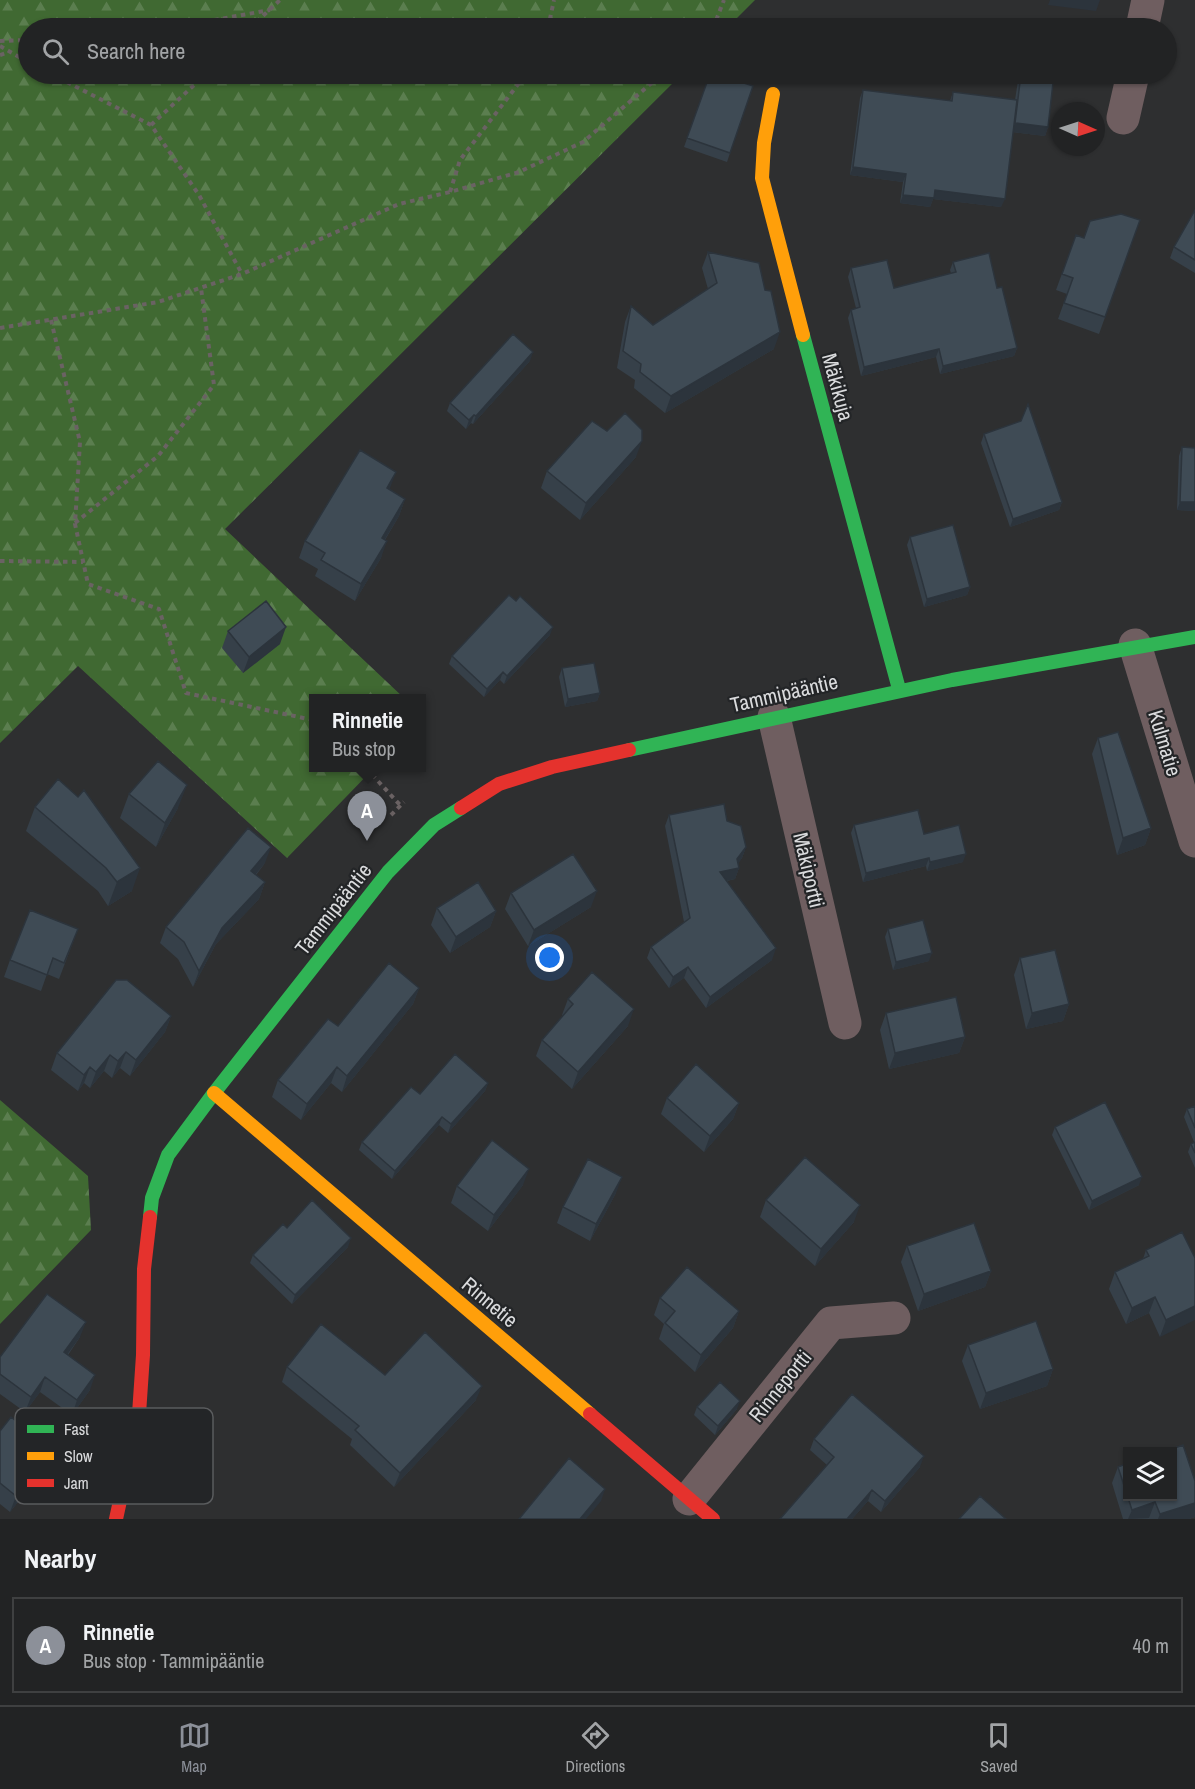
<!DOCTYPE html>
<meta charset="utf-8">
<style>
:root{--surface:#222324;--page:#2e2f31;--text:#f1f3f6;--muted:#a2a4a6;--line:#3f4041;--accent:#8c9099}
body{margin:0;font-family:"Archivo Narrow",sans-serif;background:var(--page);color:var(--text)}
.controls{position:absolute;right:18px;bottom:18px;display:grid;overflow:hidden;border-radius:0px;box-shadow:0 2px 4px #0004}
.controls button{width:54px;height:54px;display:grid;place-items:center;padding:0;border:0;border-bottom:2px solid var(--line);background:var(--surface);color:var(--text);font:30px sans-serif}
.compass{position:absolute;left:1051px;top:102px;width:54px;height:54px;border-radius:50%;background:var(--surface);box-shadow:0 2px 4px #0004;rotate:93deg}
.you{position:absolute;left:550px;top:958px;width:21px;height:21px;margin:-15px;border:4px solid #fff;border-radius:50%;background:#1a73e8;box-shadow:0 0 0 9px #1a73e833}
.badge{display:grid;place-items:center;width:39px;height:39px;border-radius:50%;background:var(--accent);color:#fff;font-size:20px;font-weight:700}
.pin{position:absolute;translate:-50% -50px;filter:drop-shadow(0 2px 3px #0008)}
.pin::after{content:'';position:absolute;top:32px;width:21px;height:18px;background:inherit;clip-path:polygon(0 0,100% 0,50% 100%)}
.popup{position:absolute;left:309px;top:694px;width:117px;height:78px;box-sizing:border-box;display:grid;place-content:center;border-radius:0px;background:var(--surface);filter:drop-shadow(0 2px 4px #0005);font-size:20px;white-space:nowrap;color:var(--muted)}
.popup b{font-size:22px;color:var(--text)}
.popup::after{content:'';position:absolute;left:50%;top:100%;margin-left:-12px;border:12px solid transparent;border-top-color:var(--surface)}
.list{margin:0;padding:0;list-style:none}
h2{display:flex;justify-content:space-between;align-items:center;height:78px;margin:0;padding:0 24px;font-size:26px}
h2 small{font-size:20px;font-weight:400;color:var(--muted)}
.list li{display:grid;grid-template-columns:39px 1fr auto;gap:18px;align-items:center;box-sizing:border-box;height:96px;margin:0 12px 12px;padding:0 12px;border:2px solid var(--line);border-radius:0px}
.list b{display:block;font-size:22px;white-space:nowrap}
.list p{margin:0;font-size:20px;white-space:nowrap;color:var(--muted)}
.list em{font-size:20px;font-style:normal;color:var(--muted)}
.icon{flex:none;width:33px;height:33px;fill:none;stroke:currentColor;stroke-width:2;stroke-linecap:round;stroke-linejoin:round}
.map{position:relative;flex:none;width:1195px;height:1519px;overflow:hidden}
.search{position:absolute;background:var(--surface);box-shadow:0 2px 4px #0004;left:18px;right:18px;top:18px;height:66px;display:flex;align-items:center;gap:15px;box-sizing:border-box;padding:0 21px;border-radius:33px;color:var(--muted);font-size:22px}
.sheet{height:186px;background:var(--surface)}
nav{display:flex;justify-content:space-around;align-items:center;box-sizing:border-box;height:84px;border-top:2px solid var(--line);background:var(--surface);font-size:16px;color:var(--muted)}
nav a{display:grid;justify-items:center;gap:3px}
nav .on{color:var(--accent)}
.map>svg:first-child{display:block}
.forest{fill:url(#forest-firs)}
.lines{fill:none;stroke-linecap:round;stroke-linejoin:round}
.path{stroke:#6a6263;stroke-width:4;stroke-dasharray:4.5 4.5;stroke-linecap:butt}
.street{stroke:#6f5e60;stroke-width:33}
.fast{stroke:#30b455;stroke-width:14}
.slow{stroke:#ff9f0a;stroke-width:14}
.jam{stroke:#e5322d;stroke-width:14}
.wall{fill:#364049}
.shaded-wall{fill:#2c343c}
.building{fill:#3f4b55;stroke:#2c343c;stroke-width:1.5}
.labels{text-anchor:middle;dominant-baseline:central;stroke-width:4.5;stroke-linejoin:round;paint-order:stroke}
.street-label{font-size:21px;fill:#dadbdd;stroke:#232527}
.key{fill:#232527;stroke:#5a5c5e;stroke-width:1.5}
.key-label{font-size:16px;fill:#dadbdd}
</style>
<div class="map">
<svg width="1195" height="1519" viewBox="0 0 1195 1519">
<defs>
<pattern id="forest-firs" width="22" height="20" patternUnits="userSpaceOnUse" patternTransform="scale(1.5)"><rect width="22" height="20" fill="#406932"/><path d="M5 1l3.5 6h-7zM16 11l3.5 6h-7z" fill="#5b7e4f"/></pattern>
</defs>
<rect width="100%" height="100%" fill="#2e2f30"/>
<path class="forest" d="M 0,0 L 755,0 L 727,28 L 28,28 L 28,74 L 682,74 L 225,529 L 404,698 L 313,698 L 313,768 L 374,768 L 287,858 L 78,666 L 0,743 Z
M 0,1100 L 88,1176 L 91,1230 L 0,1324 Z"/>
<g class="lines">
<path class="path" d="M 170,28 L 270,10
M 250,28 L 280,0
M 548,28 L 554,0
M 713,28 L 724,0
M 0,41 L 28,40
M 0,46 L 28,62
M 0,55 L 9,52
M 51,74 L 151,125 L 199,195 L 242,274
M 151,125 L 206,74
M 450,192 L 460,160 L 526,74
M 51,320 L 80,442 L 75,524 L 88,584 L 159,609 L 186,693 L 313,720
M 0,328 L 158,302 L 242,274 L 399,204 L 450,192 L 519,172 L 583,142 L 662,74
M 75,523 L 158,456 L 214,385 L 201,288
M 0,561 L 83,562
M 366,768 L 400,805
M 391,815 L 404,802"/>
<path class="street" d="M 1142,28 L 1148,0
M 1123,118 L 1133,74
M 1135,645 L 1195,841
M 774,717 L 845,1023
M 689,1499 L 831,1323 L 894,1318"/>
<path class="fast" d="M 803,335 L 899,689
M 629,750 L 952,680 L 1195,637
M 150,1217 L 152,1198 L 168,1155 L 214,1093 L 388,872 L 434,825 L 461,808"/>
<path class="slow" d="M 773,94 L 764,143 L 762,178 L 803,335
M 214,1093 L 590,1414"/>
<path class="jam" d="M 461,808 L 499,784 L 552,767 L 629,750
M 590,1414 L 713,1519
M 116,1519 L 139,1414 L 143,1355 L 144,1269 L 150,1217"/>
</g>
<path class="wall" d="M 710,74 L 730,153 L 727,162 L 684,147 Z
M 1019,74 L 1054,74 L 1048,127 L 1045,136 L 1013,132 L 1001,207 L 933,199 L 930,207 L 900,203 L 903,182 L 850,175 L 860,98 L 863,90 L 950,101 L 953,92 L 1015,100 Z
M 1195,210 L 1195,273 L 1170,258 L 1174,247 Z
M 1140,220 L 1099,334 L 1058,319 L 1067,294 L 1056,290 L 1076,235 L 1084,238 Z
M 708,252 L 774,349 L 665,413 L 634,388 L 635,380 L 617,368 L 625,322 L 631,306 L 653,325 L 708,289 L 702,268 Z
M 953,262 L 997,288 L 1017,348 L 1014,356 L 940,374 L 936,357 L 861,376 L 848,318 L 851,310 L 856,308 L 848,277 L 851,268 L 894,288 L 951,273 L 950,270 Z
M 530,361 L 473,424 L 471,423 L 466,429 L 447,411 L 450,403 Z
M 984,434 L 1062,502 L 1059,510 L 1010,527 L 981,443 Z
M 1182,447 L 1195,511 L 1177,510 L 1179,456 Z
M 636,457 L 580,520 L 541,488 L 547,471 Z
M 390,488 L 389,490 L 405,499 L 399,516 L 385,540 L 381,558 L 355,601 L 315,576 L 318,569 L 299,558 L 305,541 Z
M 910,537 L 970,587 L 967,595 L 924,607 L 907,545 Z
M 228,631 L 280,644 L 243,673 L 222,648 Z
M 550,635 L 504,684 L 500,680 L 484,697 L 449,664 L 452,656 Z
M 562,668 L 600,693 L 597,701 L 565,707 L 559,677 Z
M 1098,738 L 1151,828 L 1145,845 L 1117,855 L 1092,754 Z
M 129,794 L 178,808 L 156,847 L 120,818 Z
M 78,797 L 132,891 L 108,906 L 98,891 L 26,831 L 35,807 Z
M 669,815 L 727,821 L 746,847 L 742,858 L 738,863 L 739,868 L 735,879 L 727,881 L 772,960 L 706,1008 L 684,978 L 669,988 L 647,958 L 651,947 L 684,922 L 665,826 Z
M 854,825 L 924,834 L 963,862 L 927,871 L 926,866 L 863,882 L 851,833 Z
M 265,863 L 256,875 L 265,882 L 259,899 L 216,944 L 193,987 L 178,959 L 160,943 L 166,927 Z
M 511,893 L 591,907 L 528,946 L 505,909 Z
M 437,908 L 496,911 L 490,927 L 450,953 L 431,925 Z
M 78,929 L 59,979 L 47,974 L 41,991 L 4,977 L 10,960 Z
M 888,929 L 929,961 L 893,970 L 885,937 Z
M 1020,958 L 1069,1004 L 1063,1021 L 1026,1029 L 1014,975 Z
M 419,988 L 413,1004 L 342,1092 L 331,1083 L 301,1120 L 272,1097 L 278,1080 L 338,1026 Z
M 568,999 L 628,1026 L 572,1089 L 536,1056 L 542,1040 L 563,1016 L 562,1015 Z
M 886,1013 L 965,1037 L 959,1053 L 889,1069 L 880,1030 Z
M 171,1016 L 165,1032 L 130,1076 L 120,1068 L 112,1078 L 104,1071 L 90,1088 L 84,1083 L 78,1091 L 51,1070 L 57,1053 Z
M 488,1083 L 485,1091 L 448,1133 L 439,1125 L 392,1179 L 359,1150 L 362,1142 L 420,1094 Z
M 667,1098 L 739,1103 L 733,1119 L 704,1152 L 661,1114 Z
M 1195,1106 L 1195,1168 L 1188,1152 L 1191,1144 L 1194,1142 L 1184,1117 L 1187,1109 Z
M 1055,1127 L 1139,1185 L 1089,1210 L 1052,1135 Z
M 523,1185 L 488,1231 L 451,1203 L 457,1186 Z
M 616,1193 L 590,1241 L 557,1223 L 563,1207 Z
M 766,1200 L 854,1222 L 815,1266 L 760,1217 Z
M 907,1246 L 991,1271 L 985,1287 L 918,1311 L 901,1262 Z
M 348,1247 L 292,1304 L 250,1263 L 253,1255 Z
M 1146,1250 L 1195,1258 L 1160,1337 L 1149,1313 L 1126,1324 L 1109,1289 L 1115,1272 L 1143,1259 Z
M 660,1298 L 739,1311 L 733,1328 L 695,1372 L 659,1339 L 664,1324 L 654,1315 Z
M 80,1337 L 68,1355 L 90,1390 L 72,1415 L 40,1392 L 25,1412 L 0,1394 L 0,1357 Z
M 968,1345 L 1053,1369 L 1047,1386 L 980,1409 L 962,1361 Z
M 287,1367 L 385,1375 L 476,1400 L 394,1487 L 350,1445 L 352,1439 L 282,1382 Z
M 697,1407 L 737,1409 L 715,1435 L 694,1415 Z
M 0,1431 L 38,1477 L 10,1512 L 0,1504 Z
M 814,1439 L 920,1467 L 881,1512 L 868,1501 L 852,1519 L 780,1519 L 827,1465 L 810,1450 Z
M 1118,1467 L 1195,1481 L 1195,1517 L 1189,1519 L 1123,1519 L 1112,1483 Z"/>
<path class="shaded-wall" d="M 1050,0 L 1100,0 L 1096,11 L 1048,5 Z
M 1015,123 L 1048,127 L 1045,136 L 1012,132 Z
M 853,167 L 906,174 L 903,182 L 850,175 Z
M 935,190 L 1005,199 L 1001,207 L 933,199 L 930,207 L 900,203 L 903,195 Z
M 780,332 L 774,349 L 665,413 L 671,396 Z
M 1017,348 L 1014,356 L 940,374 L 943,366 Z
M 939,349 L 936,357 L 861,376 L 864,367 Z
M 533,352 L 530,361 L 473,424 L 476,416 Z
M 474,415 L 471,423 L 466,429 L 469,420 Z
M 642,441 L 636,457 L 580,520 L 586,503 Z
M 396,472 L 390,488 L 381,505 L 387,488 Z
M 405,499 L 399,516 L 376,554 L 382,538 Z
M 1062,502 L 1059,510 L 1010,527 L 1013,519 Z
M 1180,502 L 1195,502 L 1195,511 L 1177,510 Z
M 387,541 L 381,558 L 355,601 L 361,584 Z
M 970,587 L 967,595 L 924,607 L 927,599 Z
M 286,627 L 280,644 L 243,673 L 249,657 Z
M 553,627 L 550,635 L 504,684 L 507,676 Z
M 503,672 L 500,680 L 484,697 L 487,689 Z
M 600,693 L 597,701 L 565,707 L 568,699 Z
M 187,785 L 178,808 L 156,847 L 165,823 Z
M 1151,828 L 1145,845 L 1117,855 L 1123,838 Z
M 271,847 L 265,863 L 245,887 L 251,871 Z
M 746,847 L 742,858 L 735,869 L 739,868 L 735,879 L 716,883 L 720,872 L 737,859 Z
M 966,854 L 963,862 L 927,871 L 930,862 Z
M 929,858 L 926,866 L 863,882 L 866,873 Z
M 140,868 L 132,891 L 108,906 L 117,882 Z
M 265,882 L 259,899 L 216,944 L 193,987 L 199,971 L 222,928 Z
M 597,891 L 591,907 L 528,946 L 534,930 Z
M 496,911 L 490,927 L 450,953 L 456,937 Z
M 776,948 L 772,960 L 706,1008 L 710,997 Z
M 932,953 L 929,961 L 893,970 L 896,962 Z
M 688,967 L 684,978 L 669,988 L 673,977 Z
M 419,988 L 413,1004 L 342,1092 L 347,1076 Z
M 1069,1004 L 1063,1021 L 1026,1029 L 1032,1013 Z
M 634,1009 L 628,1026 L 572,1089 L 578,1072 Z
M 171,1016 L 165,1032 L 130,1076 L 136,1060 Z
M 965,1037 L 959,1053 L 889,1069 L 895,1053 Z
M 126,1052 L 120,1068 L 112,1078 L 118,1061 Z
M 110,1055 L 104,1071 L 90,1088 L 96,1072 Z
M 90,1067 L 84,1083 L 78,1091 L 84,1075 Z
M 337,1067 L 331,1083 L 301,1120 L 307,1104 Z
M 488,1083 L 485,1091 L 448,1133 L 451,1124 Z
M 739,1103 L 733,1119 L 704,1152 L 710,1136 Z
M 442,1117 L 439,1125 L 392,1179 L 395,1171 Z
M 529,1169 L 523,1185 L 488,1231 L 494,1215 Z
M 622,1177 L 616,1193 L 590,1241 L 596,1224 Z
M 1142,1177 L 1139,1185 L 1089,1210 L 1092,1201 Z
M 860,1205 L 854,1222 L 815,1266 L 821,1249 Z
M 351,1238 L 348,1247 L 292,1304 L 295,1295 Z
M 991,1271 L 985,1287 L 918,1311 L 924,1294 Z
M 1155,1297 L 1149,1313 L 1126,1324 L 1132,1308 Z
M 1195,1306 L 1195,1320 L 1160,1337 L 1166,1320 Z
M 739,1311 L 733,1328 L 695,1372 L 701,1355 Z
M 86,1322 L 80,1337 L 58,1367 L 64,1352 Z
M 1053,1369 L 1047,1386 L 980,1409 L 986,1393 Z
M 95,1375 L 90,1390 L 72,1415 L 77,1400 Z
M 45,1377 L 40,1392 L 25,1412 L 31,1397 Z
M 482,1386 L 476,1400 L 394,1487 L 400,1473 Z
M 740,1401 L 737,1409 L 715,1435 L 718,1426 Z
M 39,1439 L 33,1455 L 31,1450 Z
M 924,1456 L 920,1467 L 881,1512 L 885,1501 Z
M 44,1461 L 38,1477 L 10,1512 L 16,1496 Z
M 605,1489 L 601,1501 L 586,1519 L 580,1519 Z
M 872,1490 L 868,1501 L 852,1519 L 847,1519 Z
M 1155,1502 L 1149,1518 L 1128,1519 L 1132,1510 Z
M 1195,1503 L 1195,1517 L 1189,1519 L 1158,1519 L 1160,1514 Z"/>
<path class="building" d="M 710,74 L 717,74 L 753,86 L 730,153 L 687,138 Z
M 1021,74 L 1054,74 L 1048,127 L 1015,123 Z
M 863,90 L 952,101 L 953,92 L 1017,100 L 1005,199 L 935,190 L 934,198 L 903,195 L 906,174 L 853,167 Z
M 1195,210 L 1195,260 L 1174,247 Z
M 1121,214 L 1140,220 L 1105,317 L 1064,303 L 1073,278 L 1062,274 L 1076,235 L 1084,238 L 1090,221 Z
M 708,252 L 759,263 L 765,290 L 771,291 L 780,332 L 671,396 L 640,372 L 641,364 L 623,351 L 631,306 L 653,325 L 717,283 Z
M 989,253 L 997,288 L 1002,287 L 1017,348 L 943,366 L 939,349 L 864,367 L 851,310 L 860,307 L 851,268 L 887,260 L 894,288 L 956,272 L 953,262 Z
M 513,334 L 533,352 L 476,416 L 474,415 L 469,420 L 450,403 Z
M 1028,404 L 1062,502 L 1013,519 L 984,434 L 1021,421 Z
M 625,413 L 642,430 L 642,441 L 586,503 L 547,471 L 592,421 L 607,431 Z
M 1182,447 L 1195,448 L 1195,502 L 1180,502 Z
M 360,450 L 396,472 L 387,488 L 405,499 L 382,538 L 387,541 L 361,584 L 321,560 L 325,553 L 305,541 Z
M 953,525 L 970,587 L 927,599 L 910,537 Z
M 509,595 L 516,601 L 520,596 L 553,627 L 507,676 L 503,672 L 487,689 L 452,656 Z
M 266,601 L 286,627 L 249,657 L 228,631 Z
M 594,663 L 600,693 L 568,699 L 562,668 Z
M 1118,732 L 1151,828 L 1123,838 L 1098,738 Z
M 158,761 L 187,785 L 165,823 L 129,794 Z
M 58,779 L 78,797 L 84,790 L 140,868 L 117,882 L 106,868 L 35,807 Z
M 724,804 L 727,821 L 741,826 L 746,847 L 737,859 L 739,868 L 720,872 L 776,948 L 710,997 L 688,967 L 673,977 L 651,947 L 690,918 L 669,815 Z
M 918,810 L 924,834 L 959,825 L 966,854 L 930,862 L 929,858 L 866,873 L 854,825 Z
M 248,828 L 271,847 L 251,871 L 265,882 L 222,928 L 199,971 L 184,942 L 166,927 Z
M 573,854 L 597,891 L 534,930 L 511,893 Z
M 478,882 L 496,911 L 456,937 L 437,908 Z
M 30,910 L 78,929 L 64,963 L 53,958 L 47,975 L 10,960 Z
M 923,920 L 932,953 L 896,962 L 888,929 Z
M 1055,950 L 1069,1004 L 1032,1013 L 1020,958 Z
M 389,963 L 419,988 L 347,1076 L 337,1067 L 307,1104 L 278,1080 L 328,1019 L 338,1026 Z
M 592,972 L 634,1009 L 578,1072 L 542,1040 L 573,1004 L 568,999 Z
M 116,980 L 127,980 L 171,1016 L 136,1060 L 126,1052 L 118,1061 L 110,1055 L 96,1072 L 90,1067 L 84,1075 L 57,1053 Z
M 956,997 L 965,1037 L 895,1053 L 886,1013 Z
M 455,1054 L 488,1083 L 451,1124 L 442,1117 L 395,1171 L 362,1142 L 411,1087 L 420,1094 Z
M 696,1064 L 739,1103 L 710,1136 L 667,1098 Z
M 1105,1102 L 1142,1177 L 1092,1201 L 1055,1127 Z
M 1195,1106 L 1195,1128 L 1187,1109 Z
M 492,1140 L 529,1169 L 494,1215 L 457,1186 Z
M 1195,1142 L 1195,1153 L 1191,1144 Z
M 805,1157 L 860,1205 L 821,1249 L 766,1200 Z
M 588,1159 L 622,1177 L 596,1224 L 563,1207 Z
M 312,1200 L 351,1238 L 295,1295 L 253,1255 L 283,1224 L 287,1228 Z
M 974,1223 L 991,1271 L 924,1294 L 907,1246 Z
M 1182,1232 L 1195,1258 L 1195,1306 L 1166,1320 L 1155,1297 L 1132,1308 L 1115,1272 L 1149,1256 L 1146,1250 Z
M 687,1267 L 739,1311 L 701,1355 L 665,1323 L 675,1311 L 660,1298 Z
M 47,1294 L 86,1322 L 64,1352 L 95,1375 L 77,1400 L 45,1377 L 31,1397 L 0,1374 L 0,1357 Z
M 1036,1321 L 1053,1369 L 986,1393 L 968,1345 Z
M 321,1324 L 385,1375 L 425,1332 L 482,1386 L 400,1473 L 355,1430 L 359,1426 L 287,1367 Z
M 720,1382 L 740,1401 L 718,1426 L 697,1407 Z
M 852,1394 L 924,1456 L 885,1501 L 872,1490 L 847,1519 L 780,1519 L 834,1457 L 814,1439 Z
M 11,1417 L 39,1439 L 31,1450 L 44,1461 L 16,1496 L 0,1483 L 0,1431 Z
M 1183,1445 L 1195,1481 L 1195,1503 L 1160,1514 L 1155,1502 L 1132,1510 L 1118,1467 L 1128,1463 L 1128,1497 L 1173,1497 L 1173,1452 L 1164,1452 Z
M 569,1458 L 605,1489 L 580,1519 L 519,1519 Z
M 980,1496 L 1006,1519 L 959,1519 Z"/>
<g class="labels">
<g class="street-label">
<text transform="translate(838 387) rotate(75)">Mäkikuja</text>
<text transform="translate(784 693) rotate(-13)">Tammipääntie</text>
<text transform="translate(1165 743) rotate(73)">Kulmatie</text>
<text transform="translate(809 870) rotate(77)">Mäkiportti</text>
<text transform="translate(333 909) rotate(-52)">Tammipääntie</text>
<text transform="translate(490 1302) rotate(40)">Rinnetie</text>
<text transform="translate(780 1386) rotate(-51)">Rinneportti</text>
</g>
</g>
<rect x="15" y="1408" width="198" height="96" rx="9" class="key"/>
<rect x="27" y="1425" width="27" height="8" fill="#30b455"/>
<rect x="27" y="1452" width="27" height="8" fill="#ff9f0a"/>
<rect x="27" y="1479" width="27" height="8" fill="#e5322d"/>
<g class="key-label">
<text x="64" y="1435">Fast</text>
<text x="64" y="1462">Slow</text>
<text x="64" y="1489">Jam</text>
</g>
</svg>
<div class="controls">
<button><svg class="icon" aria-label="layers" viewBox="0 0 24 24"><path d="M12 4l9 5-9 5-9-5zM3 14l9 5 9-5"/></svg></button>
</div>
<svg class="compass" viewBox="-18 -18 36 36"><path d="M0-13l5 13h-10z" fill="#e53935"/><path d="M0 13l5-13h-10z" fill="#a2a4a6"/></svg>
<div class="you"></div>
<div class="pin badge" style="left:367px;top:841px">A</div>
<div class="popup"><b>Rinnetie</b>Bus stop</div>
<div class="search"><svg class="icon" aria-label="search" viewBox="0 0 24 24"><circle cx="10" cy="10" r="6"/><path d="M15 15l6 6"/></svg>Search here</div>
</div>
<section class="sheet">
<h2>Nearby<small></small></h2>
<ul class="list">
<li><span class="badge">A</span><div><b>Rinnetie</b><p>Bus stop · Tammipääntie</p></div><em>40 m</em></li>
</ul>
</section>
<nav>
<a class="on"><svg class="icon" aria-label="map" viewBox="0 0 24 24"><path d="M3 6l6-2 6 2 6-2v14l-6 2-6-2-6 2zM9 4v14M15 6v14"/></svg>Map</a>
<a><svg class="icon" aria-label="directions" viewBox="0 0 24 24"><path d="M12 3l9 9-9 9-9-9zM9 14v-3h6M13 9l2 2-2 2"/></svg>Directions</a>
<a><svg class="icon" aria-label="saved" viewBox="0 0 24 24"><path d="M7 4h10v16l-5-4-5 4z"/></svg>Saved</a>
</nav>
